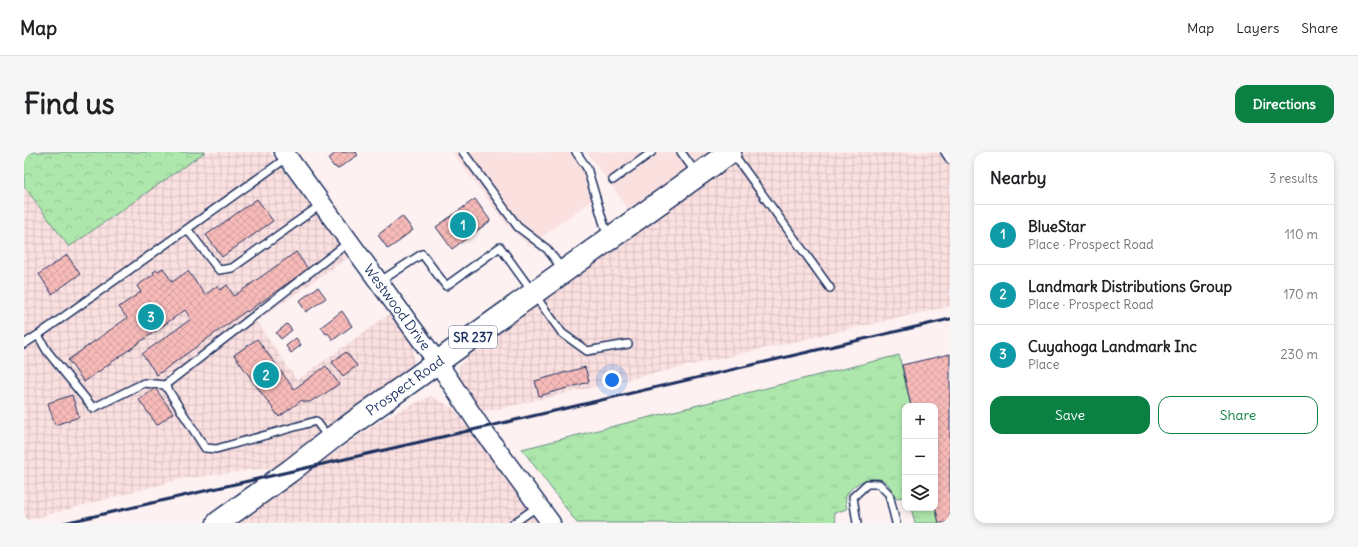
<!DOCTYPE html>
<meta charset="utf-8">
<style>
:root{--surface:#fff;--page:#f6f6f6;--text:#202124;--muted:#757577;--line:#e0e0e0;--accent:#0b8043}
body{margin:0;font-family:Delius,sans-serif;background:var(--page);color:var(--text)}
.controls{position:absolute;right:12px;bottom:12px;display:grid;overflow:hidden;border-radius:8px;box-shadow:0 2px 6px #0003}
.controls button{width:36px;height:36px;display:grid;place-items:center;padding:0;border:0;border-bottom:1px solid var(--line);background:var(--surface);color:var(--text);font:20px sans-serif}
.you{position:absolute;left:588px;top:228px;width:14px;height:14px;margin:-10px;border:3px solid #fff;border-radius:50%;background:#1a73e8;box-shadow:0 0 0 6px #1a73e833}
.badge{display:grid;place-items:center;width:26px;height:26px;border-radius:50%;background:var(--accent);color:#fff;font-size:13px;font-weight:700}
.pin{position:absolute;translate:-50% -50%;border:2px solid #fff;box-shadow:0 1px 4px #0006}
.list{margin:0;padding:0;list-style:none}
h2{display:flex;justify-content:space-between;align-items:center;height:52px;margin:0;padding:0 16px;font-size:17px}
h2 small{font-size:13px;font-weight:400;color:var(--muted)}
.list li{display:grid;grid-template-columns:26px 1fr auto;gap:12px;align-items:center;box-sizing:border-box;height:60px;padding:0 16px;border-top:1px solid var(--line)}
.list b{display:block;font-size:15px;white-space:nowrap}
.list p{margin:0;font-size:13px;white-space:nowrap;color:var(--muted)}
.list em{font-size:13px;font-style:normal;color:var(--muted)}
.actions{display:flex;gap:8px;padding:12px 16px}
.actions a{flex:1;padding:9px 0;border:1px solid var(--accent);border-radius:12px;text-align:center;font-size:14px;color:var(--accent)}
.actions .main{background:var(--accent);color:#fff}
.icon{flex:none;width:22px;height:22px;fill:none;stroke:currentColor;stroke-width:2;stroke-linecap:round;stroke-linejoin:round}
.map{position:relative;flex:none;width:926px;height:371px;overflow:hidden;border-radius:12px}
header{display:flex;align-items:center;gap:24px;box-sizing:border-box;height:56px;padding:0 20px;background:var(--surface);border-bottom:1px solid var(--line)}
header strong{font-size:19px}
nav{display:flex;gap:22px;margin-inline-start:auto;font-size:14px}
.intro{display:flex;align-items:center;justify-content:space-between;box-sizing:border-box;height:96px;padding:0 24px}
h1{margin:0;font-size:28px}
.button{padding:10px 18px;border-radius:12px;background:var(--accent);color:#fff;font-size:14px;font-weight:700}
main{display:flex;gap:24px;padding:0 24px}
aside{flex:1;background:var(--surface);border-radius:12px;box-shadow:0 2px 6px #0003}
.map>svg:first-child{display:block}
.built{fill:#fbe0e0}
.industrial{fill:url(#industrial-grid)}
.grass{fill:url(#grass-tufts);stroke:#648b84}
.forest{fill:url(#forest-crowns);stroke:#648b84}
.building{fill:url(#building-cross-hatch);stroke:#1b2f5e}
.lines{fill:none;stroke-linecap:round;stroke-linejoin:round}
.service-casing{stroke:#1b2f5e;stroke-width:10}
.tertiary-casing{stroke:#1b2f5e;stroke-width:21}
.primary-casing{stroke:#1b2f5e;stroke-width:25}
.service{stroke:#fff;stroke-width:7}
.tertiary{stroke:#fff;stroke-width:18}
.primary{stroke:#fff;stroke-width:22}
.rail{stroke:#1b2f5e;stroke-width:3}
.labels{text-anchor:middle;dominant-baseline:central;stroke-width:3;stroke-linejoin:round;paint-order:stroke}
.shield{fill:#fff;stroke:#5f6d8e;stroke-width:1}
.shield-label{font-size:13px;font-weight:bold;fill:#1b2f5e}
.street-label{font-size:14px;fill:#1b2f5e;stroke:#fff}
</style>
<header>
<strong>Map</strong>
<nav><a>Map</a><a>Layers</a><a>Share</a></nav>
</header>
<div class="intro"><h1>Find us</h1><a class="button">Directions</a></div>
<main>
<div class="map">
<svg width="926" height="371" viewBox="0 0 926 371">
<defs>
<pattern id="industrial-grid" width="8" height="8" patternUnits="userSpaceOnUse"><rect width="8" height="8" fill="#fbe0e0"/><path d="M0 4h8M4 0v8" fill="none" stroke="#d7c0c3"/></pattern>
<pattern id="grass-tufts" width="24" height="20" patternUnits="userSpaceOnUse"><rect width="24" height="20" fill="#aee7ab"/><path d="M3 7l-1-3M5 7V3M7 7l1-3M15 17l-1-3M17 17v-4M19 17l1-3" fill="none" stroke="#95c696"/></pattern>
<pattern id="forest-crowns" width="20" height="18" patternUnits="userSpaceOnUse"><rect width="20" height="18" fill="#aee7ab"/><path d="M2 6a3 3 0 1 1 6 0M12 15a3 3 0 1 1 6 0" fill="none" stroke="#95c696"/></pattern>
<pattern id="building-cross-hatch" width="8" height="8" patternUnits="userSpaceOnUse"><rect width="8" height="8" fill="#f7bab8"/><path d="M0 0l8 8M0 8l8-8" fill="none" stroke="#d3a0a1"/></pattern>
</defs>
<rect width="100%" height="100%" fill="#fdf1f1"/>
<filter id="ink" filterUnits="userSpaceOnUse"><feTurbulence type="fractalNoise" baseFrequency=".025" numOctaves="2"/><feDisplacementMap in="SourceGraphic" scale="8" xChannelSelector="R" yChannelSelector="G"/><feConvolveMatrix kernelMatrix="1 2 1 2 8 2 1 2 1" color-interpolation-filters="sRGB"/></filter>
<g filter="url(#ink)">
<path class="built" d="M 428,0 L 556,0 L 569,18 L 575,43 L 505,94 L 482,72 Z
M 563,0 L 687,0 L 605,58 Z"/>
<path class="industrial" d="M 181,0 L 246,0 L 325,105 L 232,169 L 273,228 L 367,161 L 389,191 L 390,214 L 259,314 L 157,327 L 0,369 L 0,34 L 45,95 Z
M 719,0 L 926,0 L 926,154 L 469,258 L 455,259 L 436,232 L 435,215 L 450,197 Z
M 407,244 L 429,256 L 514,371 L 208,371 L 361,266 Z"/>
<path class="grass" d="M 875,203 L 887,254 L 881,254 L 881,345 L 872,346 C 869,341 866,333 862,330 C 849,321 827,331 822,345 C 821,348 822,353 823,357 L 810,361 L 812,371 L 553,371 L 498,297 Z
M 911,354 L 915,371 L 891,371 L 887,356 L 911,356 Z"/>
<path class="forest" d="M 0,0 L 181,0 L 45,95 L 0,34 Z"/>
<path class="building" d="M 313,0 L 333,0 L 332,1 L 334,3 L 313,17 L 311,14 L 310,15 L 304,7 Z
M 233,47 L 249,69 L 198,105 L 182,83 Z
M 451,47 L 466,68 L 465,70 L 428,97 L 412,75 Z
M 378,64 L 389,78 L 377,87 L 377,88 L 364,97 L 354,83 Z
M 272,100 L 284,117 L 223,160 L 222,159 L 133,223 L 118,202 L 167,167 L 161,158 L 60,230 L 44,208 L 103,166 L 95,155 L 117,140 L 113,134 L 130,122 L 129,120 L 133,118 L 134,119 L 139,116 L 148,130 L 164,119 L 181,143 L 193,134 L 196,138 L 203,133 L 210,144 Z
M 43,103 L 56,122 L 28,142 L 15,122 Z
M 294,135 L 302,146 L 282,160 L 275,149 Z
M 318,159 L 328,174 L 309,188 L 304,181 L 302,182 L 297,175 Z
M 263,172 L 268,178 L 257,187 L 252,181 Z
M 272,186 L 277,193 L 267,201 L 262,194 Z
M 233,187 L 270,237 L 302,214 L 315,232 L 293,247 L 292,246 L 286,250 L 280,250 L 278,248 L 255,265 L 210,203 Z
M 322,200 L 333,214 L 319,224 L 308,210 Z
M 926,202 L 926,371 L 915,371 L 911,354 L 911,254 L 887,254 L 878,213 Z
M 561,215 L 565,230 L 515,244 L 511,229 Z
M 131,236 L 149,261 L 133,273 L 115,248 Z
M 48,243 L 55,265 L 31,273 L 24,251 Z"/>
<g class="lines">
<defs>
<path id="service" d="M 439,0 L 494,75 L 523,97 L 539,118
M 552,0 L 563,16 L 584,86
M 657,0 L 672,21
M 708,0 L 806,136
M 921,0 L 926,8
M 589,28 L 628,0
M 163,77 L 195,118 L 208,116 L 298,52
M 355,130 L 398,102 L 422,134 L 476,95 L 538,181 L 563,199 L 604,192
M 0,192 L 14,183
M 141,233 L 120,231 L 69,256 L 23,199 L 14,183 L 264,5
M 304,285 L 292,269 L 192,297 L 181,296 L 141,233 L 325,90
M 490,371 L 514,354
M 833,371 L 829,345 L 843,332 L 855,332 L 865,342 L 872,371"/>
<g id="tertiary">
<path id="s1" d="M 260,0 L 414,211 L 457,276 L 527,371"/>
</g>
<g id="primary">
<path id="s2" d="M 194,371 L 266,319 L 308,286 L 706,0"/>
</g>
</defs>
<use href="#service" class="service-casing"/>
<use href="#tertiary" class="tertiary-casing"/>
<use href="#primary" class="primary-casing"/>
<use href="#service" class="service"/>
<use href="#tertiary" class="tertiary"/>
<use href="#primary" class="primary"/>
<path class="rail" d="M 40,371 L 457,276 L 926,167"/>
</g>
</g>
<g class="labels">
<rect class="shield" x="425" y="174" width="48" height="22" rx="3"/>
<g class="shield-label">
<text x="449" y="185">SR 237</text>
</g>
<g class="street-label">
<text stroke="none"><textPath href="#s1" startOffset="192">Westwood Drive</textPath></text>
<text stroke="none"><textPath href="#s2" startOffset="232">Prospect Road</textPath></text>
</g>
</g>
</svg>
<div class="controls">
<button>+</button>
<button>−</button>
<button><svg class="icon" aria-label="layers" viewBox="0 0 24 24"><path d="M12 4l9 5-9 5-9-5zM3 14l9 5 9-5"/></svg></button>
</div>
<div class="you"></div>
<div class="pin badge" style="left:439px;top:73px;background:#0f9aa8">1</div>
<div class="pin badge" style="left:242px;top:223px;background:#0f9aa8">2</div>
<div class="pin badge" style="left:127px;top:165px;background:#0f9aa8">3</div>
</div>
<aside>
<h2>Nearby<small>3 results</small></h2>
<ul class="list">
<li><span class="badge" style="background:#0f9aa8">1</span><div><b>BlueStar</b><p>Place · Prospect Road</p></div><em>110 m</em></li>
<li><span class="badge" style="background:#0f9aa8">2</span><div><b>Landmark Distributions Group</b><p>Place · Prospect Road</p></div><em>170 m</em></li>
<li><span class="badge" style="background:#0f9aa8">3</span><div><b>Cuyahoga Landmark Inc</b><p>Place</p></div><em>230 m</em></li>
</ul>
<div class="actions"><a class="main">Save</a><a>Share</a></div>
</aside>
</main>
